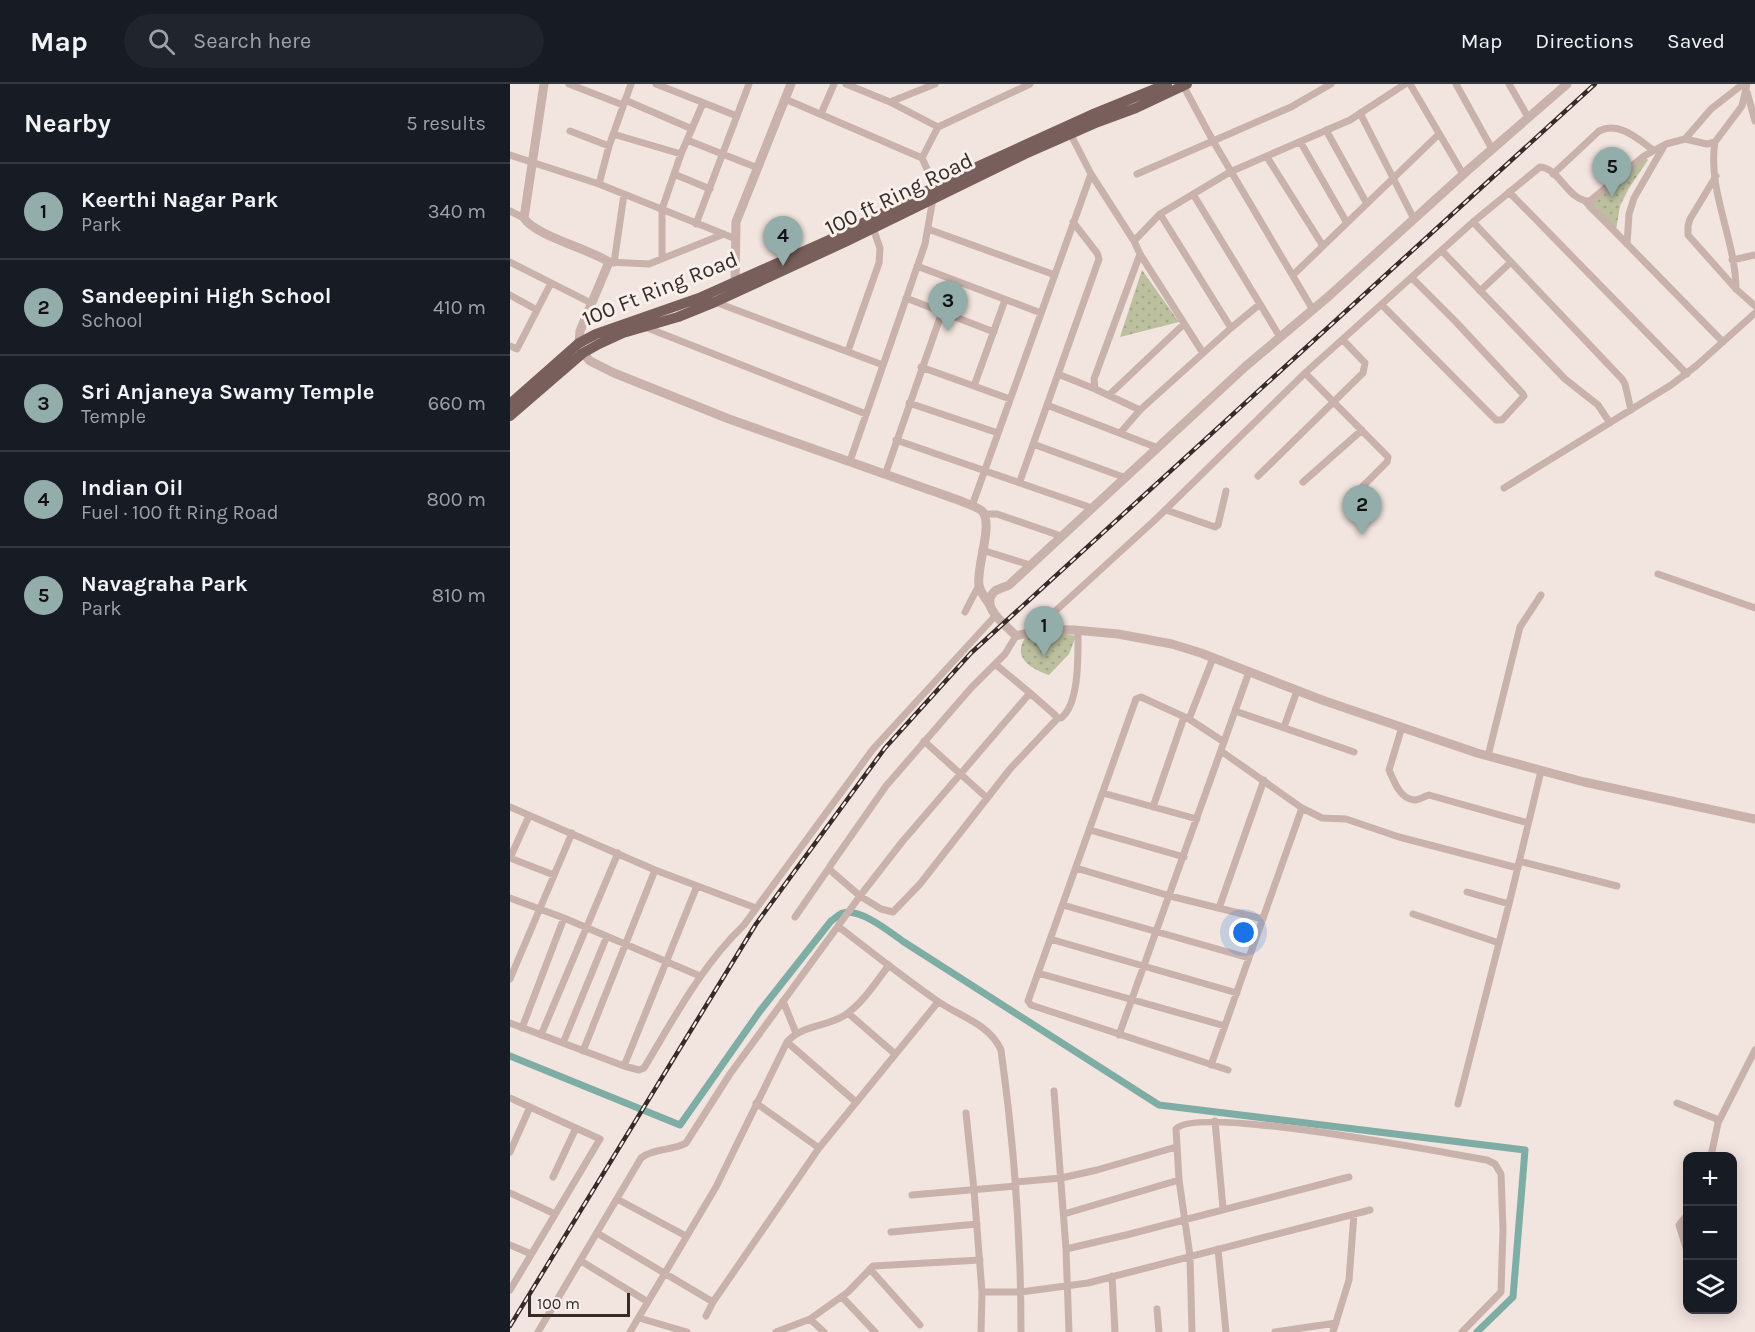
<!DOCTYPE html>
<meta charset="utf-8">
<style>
:root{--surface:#171b24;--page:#20242c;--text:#f1f3f6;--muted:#9ea1a6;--line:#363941;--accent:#93adab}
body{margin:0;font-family:Karla,sans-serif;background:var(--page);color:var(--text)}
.controls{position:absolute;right:18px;bottom:18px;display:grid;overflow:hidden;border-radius:12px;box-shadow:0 3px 15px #0003}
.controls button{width:54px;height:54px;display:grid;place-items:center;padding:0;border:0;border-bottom:2px solid var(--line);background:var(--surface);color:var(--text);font:30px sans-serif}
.scale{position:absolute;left:18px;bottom:15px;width:102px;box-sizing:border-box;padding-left:6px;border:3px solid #372b2a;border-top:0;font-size:16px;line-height:21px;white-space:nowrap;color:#372b2a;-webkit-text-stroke:4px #f9efeb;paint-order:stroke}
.you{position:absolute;left:734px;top:849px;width:21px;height:21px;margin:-15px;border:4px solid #fff;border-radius:50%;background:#1a73e8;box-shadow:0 0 0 9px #1a73e833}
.badge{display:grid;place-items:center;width:39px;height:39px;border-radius:50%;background:var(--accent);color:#111;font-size:20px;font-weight:700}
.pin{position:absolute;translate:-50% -50px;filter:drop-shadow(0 2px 3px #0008)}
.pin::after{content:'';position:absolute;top:32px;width:21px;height:18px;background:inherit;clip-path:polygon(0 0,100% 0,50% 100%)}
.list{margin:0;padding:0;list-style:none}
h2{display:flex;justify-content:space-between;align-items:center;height:78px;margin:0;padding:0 24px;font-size:26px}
h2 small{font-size:20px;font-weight:400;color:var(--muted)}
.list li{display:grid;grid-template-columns:39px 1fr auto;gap:18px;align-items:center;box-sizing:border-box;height:96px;padding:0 24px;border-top:2px solid var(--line)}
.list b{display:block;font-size:22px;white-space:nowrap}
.list p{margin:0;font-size:20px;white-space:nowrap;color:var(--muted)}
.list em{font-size:20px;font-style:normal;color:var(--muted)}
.icon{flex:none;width:33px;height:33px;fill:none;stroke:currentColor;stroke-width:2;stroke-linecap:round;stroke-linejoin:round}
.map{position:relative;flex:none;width:1245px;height:1248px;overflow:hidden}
header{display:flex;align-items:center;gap:36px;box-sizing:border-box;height:84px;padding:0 30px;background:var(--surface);border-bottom:2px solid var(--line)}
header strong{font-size:28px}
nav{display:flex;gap:33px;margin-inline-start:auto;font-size:21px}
.search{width:420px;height:54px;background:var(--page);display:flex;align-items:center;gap:15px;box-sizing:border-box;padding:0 21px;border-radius:33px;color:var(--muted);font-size:22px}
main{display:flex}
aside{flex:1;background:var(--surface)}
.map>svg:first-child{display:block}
.grass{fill:url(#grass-dots)}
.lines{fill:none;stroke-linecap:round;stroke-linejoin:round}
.canal{stroke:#7eada5;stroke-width:7}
.minor{stroke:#c9b2ab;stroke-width:7}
.tertiary{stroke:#c9b2ab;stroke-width:9}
.primary{stroke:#785f5b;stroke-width:10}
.rail-casing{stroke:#372b2a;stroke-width:4.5}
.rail{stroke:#f9efeb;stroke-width:2;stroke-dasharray:7;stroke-linecap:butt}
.labels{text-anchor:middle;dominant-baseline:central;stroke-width:6;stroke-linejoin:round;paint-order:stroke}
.street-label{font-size:22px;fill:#372b2a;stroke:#f9efeb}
</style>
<header>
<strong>Map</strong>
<div class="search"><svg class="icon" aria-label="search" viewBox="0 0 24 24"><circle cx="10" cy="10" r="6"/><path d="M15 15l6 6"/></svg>Search here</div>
<nav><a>Map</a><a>Directions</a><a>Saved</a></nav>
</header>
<main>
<aside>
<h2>Nearby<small>5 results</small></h2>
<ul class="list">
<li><span class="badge">1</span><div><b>Keerthi Nagar Park</b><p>Park</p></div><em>340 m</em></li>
<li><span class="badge">2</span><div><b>Sandeepini High School</b><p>School</p></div><em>410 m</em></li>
<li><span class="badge">3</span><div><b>Sri Anjaneya Swamy Temple</b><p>Temple</p></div><em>660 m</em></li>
<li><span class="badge">4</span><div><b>Indian Oil</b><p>Fuel · 100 ft Ring Road</p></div><em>800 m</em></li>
<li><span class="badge">5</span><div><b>Navagraha Park</b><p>Park</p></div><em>810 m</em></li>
</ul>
</aside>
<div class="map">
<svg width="1245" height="1248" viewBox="0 0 1245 1248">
<defs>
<pattern id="grass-dots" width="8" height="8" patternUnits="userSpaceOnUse" patternTransform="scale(1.5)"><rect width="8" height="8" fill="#bcc09f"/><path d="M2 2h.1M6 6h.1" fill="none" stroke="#a2a589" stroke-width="1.8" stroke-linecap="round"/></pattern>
</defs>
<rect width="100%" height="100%" fill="#f2e4de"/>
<path class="grass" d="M 1134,72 L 1138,76 L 1119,104 L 1110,122 L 1105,152 L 1076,124 Z
M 632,186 L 669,238 L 610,253 Z
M 556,550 L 566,552 L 559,570 L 539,591 C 522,585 502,574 515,554 L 526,551 Z"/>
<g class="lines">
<path class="canal" d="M 0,972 L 170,1041 L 250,927 L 321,837 C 325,835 329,830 333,829 C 351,824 381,849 394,858 L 649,1021 L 1015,1066 L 1003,1213 L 967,1248"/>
<path class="minor" d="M 59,0 L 113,21
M 146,0 L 227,32
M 336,0 L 380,18 L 428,43
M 900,0 L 953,90
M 946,0 L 982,65
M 999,0 L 1018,33
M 1237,8 L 1245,37
M 275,15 L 412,74 L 425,103 L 415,160 L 340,377
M 115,16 L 182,45
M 380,18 L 425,0
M 850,29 L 904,135
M 311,30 L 324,0
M 816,46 L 857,120
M 60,47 L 99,62
M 103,50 L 171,70
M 561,51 L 581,90 L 624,157 L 630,170 L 584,295 L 585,305 L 630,326 L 721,244 L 650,130 L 720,88 L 840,36 L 895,0
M 1175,55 L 1201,25 L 1233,0
M 177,56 L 248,84
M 1205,58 C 1197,106 1226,157 1226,205
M 791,59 L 837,139
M 0,71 L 89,100 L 226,155
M 757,73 L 813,162
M 412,74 L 428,43 L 520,0
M 164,90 L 200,105
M 627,90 L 703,57 L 674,3
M 1043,90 L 1089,47 C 1109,37 1128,55 1143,66
M 1206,92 L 1180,135 L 1178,142 L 1178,151 L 1226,205 L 1245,222
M 89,100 L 99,62 L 121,0
M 999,108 L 1177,290
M 683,110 L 770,253
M 1075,117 L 1213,258
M 0,127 L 14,134
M 963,138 L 1112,295 L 1115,300 L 1121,326
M 186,140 L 239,0
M 418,145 L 545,191
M 624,157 L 650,130
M 1117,160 L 1119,130 L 1124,114 L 1154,62
M 932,167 L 1055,295 L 1088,321 L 1100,339
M 630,170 L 693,269
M 152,174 L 152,125 L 171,70 L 193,19
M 1222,176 L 1245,171
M 0,178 L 81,219
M 99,178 L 139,180 L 214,150
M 104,179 L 114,110
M 407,182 L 531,229
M 783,191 L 929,50
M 970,207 L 1001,178
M 0,211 L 27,226
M 396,214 L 484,248
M 205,218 L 373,281
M 872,221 L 986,336 L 992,336 L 1014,312 L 1013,310 L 946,238 L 902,194
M 803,226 L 703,57 L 781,23 L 821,0
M 135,243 L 356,330
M 721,244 L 750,220
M 0,262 L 7,265 L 41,199
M 338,267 L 369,179 L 370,164 L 363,144
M 411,283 L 500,315
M 795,289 L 878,373 L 877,378 L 842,413
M 548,290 L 585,305
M 464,302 L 495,216
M 599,311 L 674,240
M 399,319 L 488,349
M 537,321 L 648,364
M 611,348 L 630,326
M 386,356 L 582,424
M 523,360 L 616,394
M 375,391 L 432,228
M 748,392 L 853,289 L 855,279 L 833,256
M 510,397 L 589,175 L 587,169 L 563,138
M 793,398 L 852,346
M 994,404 L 1161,301 L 1186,282 L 1245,229
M 462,422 L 581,90
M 656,426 L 705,443 L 708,441 L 716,407
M 474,430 L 487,430 L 551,452
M 472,466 L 520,481
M 1148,490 L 1245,524
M 455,528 L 469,501
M 534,545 L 541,531 L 646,435 L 795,289 L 963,138 L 1030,83 C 1050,84 1058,118 1080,117 L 1134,72 L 1156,60 L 1175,55 L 1197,60 L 1205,58 L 1232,22 L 1237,0
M 485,580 L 520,609 L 392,758 L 350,812 L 371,825 L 383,828 L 410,800 L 500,685 L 546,636 L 547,634 L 545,631 L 520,609
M 725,627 L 844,668
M 547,634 L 551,634 C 570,620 568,569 568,546
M 679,635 L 703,574
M 774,643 L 787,607
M 892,643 L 879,686 C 884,697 890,715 904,716 C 910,716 914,712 919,711 L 1018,739
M 414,657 L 477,714
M 714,658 L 679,635 L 631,613 L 626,615 L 518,917 L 521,921 L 718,986
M 978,672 L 1010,543 L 1031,511
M 593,709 L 687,735
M 0,723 L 145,786 L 246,824
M 643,723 L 674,633
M 792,724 L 812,734 L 836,735 L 889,753 L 1008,784
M 580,746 L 674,773
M 0,774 L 44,791
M 0,774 L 19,732
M 1009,777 L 1107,802
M 566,784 L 660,812 L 753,835
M 957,808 L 999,820
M 0,814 L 54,834 L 190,892
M 553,821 L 739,874
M 709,824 L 754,696
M 903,830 L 989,859
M 285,833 L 319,784
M 329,843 C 361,868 393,893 426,916 C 448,932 479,939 491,966 C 504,1059 511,1154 511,1248
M 540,855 L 727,909
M 528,889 L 715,942
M 0,895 L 62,749
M 273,917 L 286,949
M 338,929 L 385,970
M 0,939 L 114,982 L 129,986 L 134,984 C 164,934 192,881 234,841 L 363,665 L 486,531
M 12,944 L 54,834
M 31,951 L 108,769
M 609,951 L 739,588
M 277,958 L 346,1018
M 53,959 L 97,852
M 73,967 L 145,786
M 701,981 L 792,724 L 711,667
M 114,982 L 187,802
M 544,1007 L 556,1165
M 0,1014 L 90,1055 L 0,1206
M 246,1019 L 309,1064
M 1167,1019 L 1209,1036
M 948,1020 L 999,820 L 1031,687
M 456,1029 L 464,1106 L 472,1208 L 471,1248
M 705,1037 L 713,1124
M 0,1068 L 20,1023
M 1201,1072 L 1208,1039 L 1245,966
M 43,1093 L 66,1044
M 506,1098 L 551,1094 L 587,1086 L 666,1063
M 0,1109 L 45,1130
M 402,1111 L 506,1102
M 107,1115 L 176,1152
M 554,1130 L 669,1096
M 1178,1130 L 1169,1141 L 1178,1170
M 381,1148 L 467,1140
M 87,1149 L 203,1218
M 0,1161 L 21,1170
M 708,1165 L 716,1248
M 71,1177 L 138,1218
M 360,1185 L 410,1241
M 602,1192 L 605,1248
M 472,1208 L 511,1208 L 578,1199 L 860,1126
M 332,1213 L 365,1248
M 647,1225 L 649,1248
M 196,1232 L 203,1218 L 309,1064 L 428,918
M 129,1234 L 177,1248
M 300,1235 L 338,1208 L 363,1182 L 470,1176
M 28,1248 L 131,1074 C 143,1064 162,1067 176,1059 L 220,990 L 350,812 L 320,786 L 320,782 L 376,702 L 461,604 L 495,570 L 506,552
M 120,1248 L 206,1103 L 277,958 C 291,941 317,943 335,931 C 353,919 366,898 379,881
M 266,1248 L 300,1235 L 314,1248
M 559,1248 L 556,1165 L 616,1151 L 839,1093
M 682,1248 L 680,1172 L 669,1096 L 666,1045 C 685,1020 935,1069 977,1076 L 985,1080 L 991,1090 L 993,1145 L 991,1208 L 952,1248
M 765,1248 L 826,1239
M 823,1248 L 839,1196 L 844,1130"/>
<path class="tertiary" d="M 34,0 L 14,134 C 24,151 79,165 99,178 L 70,247 L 69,259 L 73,269 L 80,277 L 104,289 L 219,335 L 451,417 C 457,420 468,423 472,427 C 484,440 466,482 469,501 C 470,508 476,515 480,521
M 1057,0 L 957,87 L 819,212 L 736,282 L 499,501 C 495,503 488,505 485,507 C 468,522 496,541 506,552 L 534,545 L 564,546 L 608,550 L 662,560 L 691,569 L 812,616 L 967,669 L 1074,698 L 1245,735
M 225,203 L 226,138 L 281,0"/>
<path class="primary" d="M 0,320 L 69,259 L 86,250 L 189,214 L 319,156 L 451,90 L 581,31 L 657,0
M 0,332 L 73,269 L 89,260 L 113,249 L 168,233 L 205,218 L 335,158 L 515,70 L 588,38 L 626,24 L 677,0"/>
<defs>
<path id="rail" d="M 0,1242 L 246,840 L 375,664 L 461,569 L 1085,0"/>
</defs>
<use href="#rail" class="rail-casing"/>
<use href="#rail" class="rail"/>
</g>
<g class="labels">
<g class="street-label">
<text transform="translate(389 110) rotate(-26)">100 ft Ring Road</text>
<text transform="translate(150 205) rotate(-22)">100 Ft Ring Road</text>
</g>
</g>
</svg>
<div class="controls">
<button>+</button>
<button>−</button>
<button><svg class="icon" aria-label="layers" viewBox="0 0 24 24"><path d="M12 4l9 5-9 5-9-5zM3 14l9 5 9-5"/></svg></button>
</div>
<div class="scale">100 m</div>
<div class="you"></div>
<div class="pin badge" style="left:534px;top:572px">1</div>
<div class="pin badge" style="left:852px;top:451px">2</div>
<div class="pin badge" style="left:438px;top:247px">3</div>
<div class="pin badge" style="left:273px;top:182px">4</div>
<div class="pin badge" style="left:1102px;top:113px">5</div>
</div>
</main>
